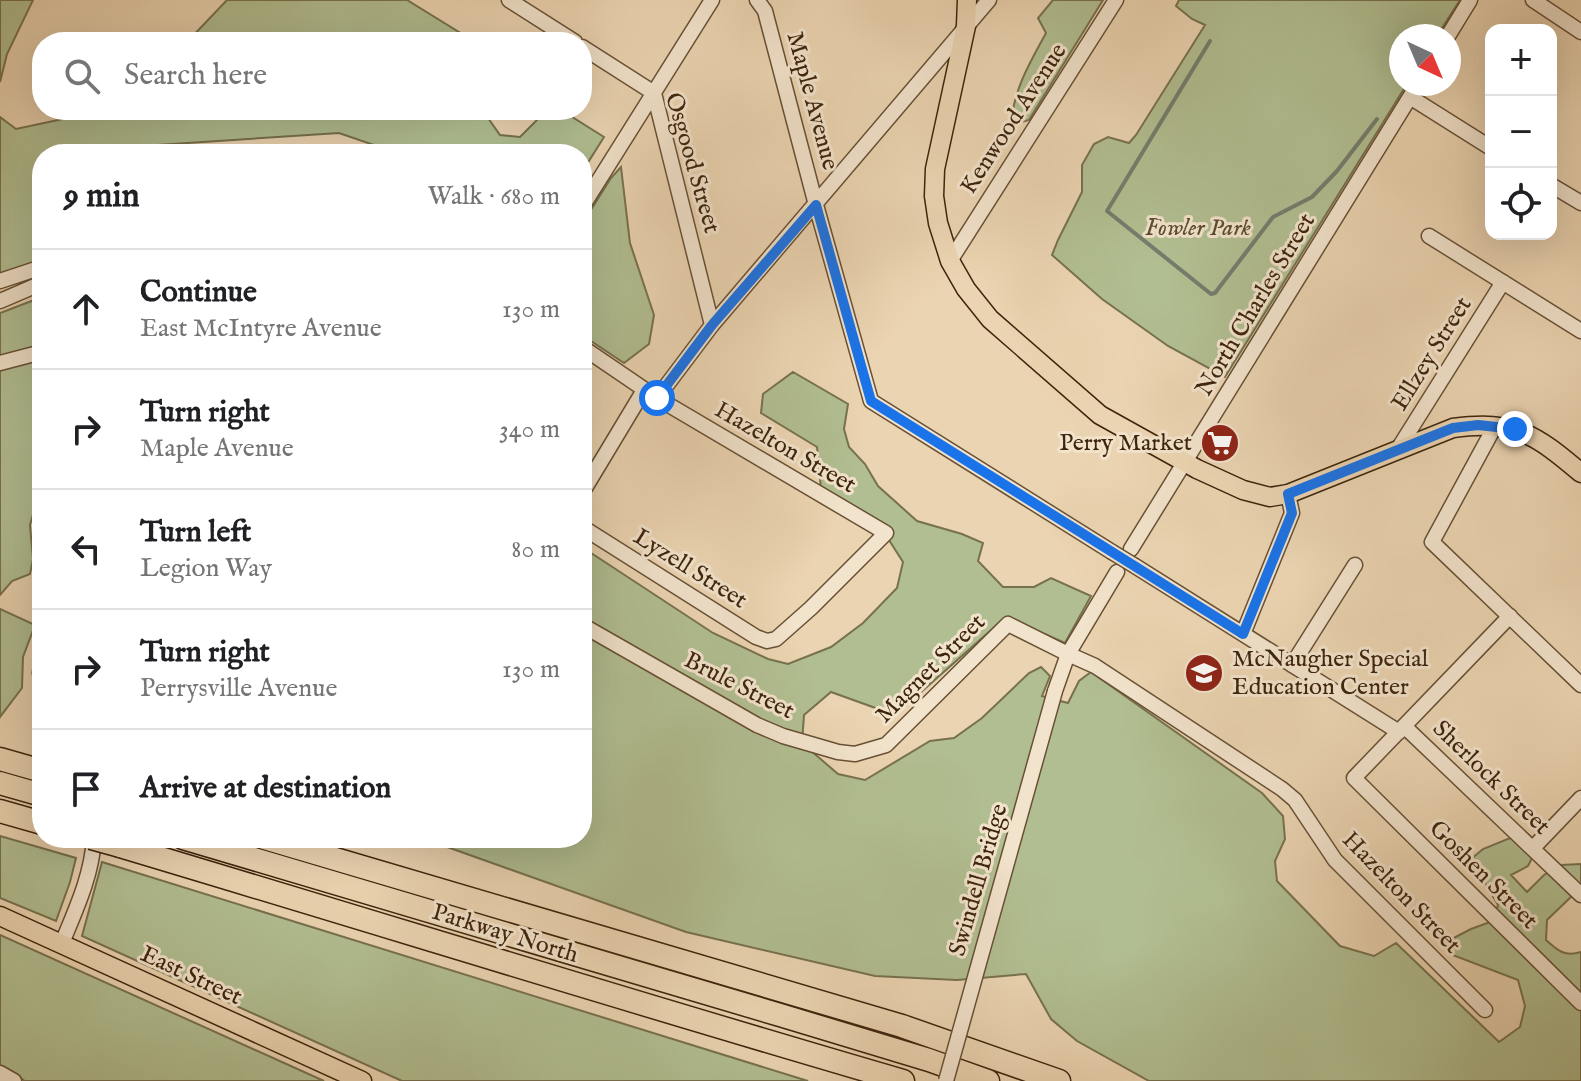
<!DOCTYPE html>
<meta charset="utf-8">
<style>
:root{--surface:#fff;--page:#f6f6f6;--text:#202124;--muted:#757577;--line:#e0e0e0}
body{margin:0;font-family:"IM FELL English",serif;background:var(--page);color:var(--text)}
.controls{position:absolute;right:24px;top:24px;display:grid;overflow:hidden;border-radius:16px;box-shadow:0 8px 32px #0002}
.controls button{width:72px;height:72px;display:grid;place-items:center;padding:0;border:0;border-bottom:2px solid var(--line);background:var(--surface);color:var(--text);font:40px sans-serif}
.compass{position:absolute;left:1389px;top:24px;width:72px;height:72px;border-radius:50%;background:var(--surface);box-shadow:0 8px 32px #0002;rotate:136deg}
.stop{position:absolute;width:24px;height:24px;margin:-18px;border:6px solid #1a73e8;border-radius:50%;background:#fff}
.stop.end{background:#1a73e8;border-color:#fff;box-shadow:0 2px 8px #0008}
.list{margin:0;padding:0;list-style:none}
h2{display:flex;justify-content:space-between;align-items:center;height:104px;margin:0;padding:0 32px;font-size:34px}
h2 small{font-size:26px;font-weight:400;color:var(--muted)}
.list li{display:grid;grid-template-columns:52px 1fr auto;gap:24px;align-items:center;box-sizing:border-box;height:120px;padding:0 32px;border-top:2px solid var(--line)}
.list b{display:block;font-size:30px;white-space:nowrap}
.list p{margin:0;font-size:26px;white-space:nowrap;color:var(--muted)}
.list em{font-size:26px;font-style:normal;color:var(--muted)}
.icon{flex:none;width:44px;height:44px;fill:none;stroke:currentColor;stroke-width:2;stroke-linecap:round;stroke-linejoin:round}
.map{position:relative;flex:none;width:1581px;height:1081px;overflow:hidden}
.search{position:absolute;background:var(--surface);box-shadow:0 8px 32px #0002;left:32px;top:32px;width:560px;height:88px;display:flex;align-items:center;gap:20px;box-sizing:border-box;padding:0 28px;border-radius:32px;color:var(--muted);font-size:30px}
.panel{position:absolute;background:var(--surface);box-shadow:0 8px 32px #0002;left:32px;top:144px;width:560px;height:704px;border-radius:32px}
.map>svg:first-child{display:block}
.green{fill:#b1be91;stroke:#77714e;stroke-width:2}
.lines{fill:none;stroke-linecap:round;stroke-linejoin:round}
.stream{stroke:#747d6d;stroke-width:4}
.minor-casing{stroke:#685035;stroke-width:17}
.major-casing{stroke:#3d240c;stroke-width:21}
.highway-casing{stroke:#3d240c;stroke-width:25}
.minor{stroke:#f2e3cc;stroke-width:14}
.major{stroke:#ebd4b1;stroke-width:18}
.highway{stroke:#ebd4b1;stroke-width:22}
.minor-bridge-casing{stroke:#685035;stroke-width:17;stroke-linecap:butt}
.highway-bridge-casing{stroke:#3d240c;stroke-width:25;stroke-linecap:butt}
.minor-bridge{stroke:#f2e3cc;stroke-width:14}
.highway-bridge{stroke:#ebd4b1;stroke-width:22}
.route{stroke:#1a73e8;stroke-width:10}
.labels{text-anchor:middle;dominant-baseline:central;stroke-width:6;stroke-linejoin:round;paint-order:stroke}
.street-label{font-size:24px;fill:#3d240c;stroke:#f2e3cc}
.park-label{font-size:24px;font-style:italic;fill:#5a4a2d;stroke:#f2e3cc}
.poi-label{font-size:24px;fill:#3d240c;stroke:#f2e3cc;text-anchor:end}
</style>
<div class="map">
<svg width="1581" height="1081" viewBox="0 0 1581 1081">
<rect width="100%" height="100%" fill="#ebd4b1"/>
<filter id="stains"><feTurbulence type="fractalNoise" baseFrequency=".0025" numOctaves="4"/><feColorMatrix values="0 0 0 0 .2 0 0 0 0 .09 0 0 0 0 .02 0 0 0 .5 -.17"/></filter>
<radialGradient id="worn" r=".72"><stop offset=".6" stop-color="#630" stop-opacity="0"/><stop offset="1" stop-color="#630" stop-opacity=".3"/></radialGradient>
<path class="green" d="M 0,0 L 33,0 L 7,54 L 0,82 Z
M 227,0 L 407,0 L 475,42 L 187,42 Z
M 1053,0 L 1103,0 L 1029,120 L 1019,123 L 1012,117 C 1015,87 1032,59 1046,33 L 1038,18 Z
M 1179,0 L 1460,0 L 1437,36 L 1401,36 L 1401,84 L 1407,84 L 1225,377 L 1168,346 L 1102,299 L 1052,255 L 1058,240 L 1082,192 L 1082,165 L 1094,144 L 1108,137 L 1129,143 L 1136,135 L 1205,25 L 1192,19 L 1176,6 Z
M 105,110 L 492,110 L 488,118 L 500,135 L 520,137 L 547,110 L 561,110 L 604,137 L 582,172 L 582,154 L 400,154 L 339,133 L 142,146 L 117,154 L 42,154 L 42,261 L 0,275 L 0,117 L 16,129 Z
M 621,167 L 630,243 L 654,315 L 649,344 L 624,363 L 582,335 L 582,224 L 611,178 Z
M 42,297 L 42,503 L 36,504 L 30,525 L 33,559 L 30,574 L 12,581 L 0,595 L 0,313 Z
M 793,372 L 848,404 L 844,429 L 849,447 L 865,464 L 878,486 L 917,521 L 962,534 L 983,543 L 978,561 L 1003,587 L 1034,587 L 1051,578 L 1091,596 L 1065,643 L 1006,617 L 895,715 L 831,692 L 804,715 L 802,743 L 838,774 L 865,780 L 930,741 L 954,738 L 982,718 L 1029,673 L 1041,667 L 1050,676 L 1042,696 L 1068,703 L 1079,681 L 1091,672 L 1262,793 L 1283,816 L 1285,839 L 1275,861 L 1277,881 L 1340,946 L 1374,956 L 1396,943 L 1499,1042 L 1520,1027 L 1525,1006 L 1518,980 L 1450,954 L 1444,943 L 1471,929 L 1493,921 L 1498,905 L 1471,859 L 1483,849 L 1510,838 L 1527,848 L 1532,858 L 1528,866 L 1511,875 L 1527,892 L 1544,875 L 1561,865 L 1581,864 L 1581,893 L 1573,895 L 1547,920 L 1546,940 C 1558,951 1565,957 1581,952 L 1581,1081 L 1149,1081 L 1077,1041 L 1051,1019 L 1026,974 L 957,980 L 875,976 L 686,932 L 422,838 L 582,838 L 582,547 L 713,633 L 768,659 L 788,664 L 831,647 L 863,623 L 897,588 L 903,562 L 878,523 L 821,489 L 817,447 L 761,413 L 763,394 Z
M 0,609 L 35,625 L 23,657 L 22,688 L 0,717 Z
M 0,836 L 76,858 L 70,882 L 56,921 L 0,898 Z
M 102,862 L 808,1081 L 402,1081 L 82,936 Z
M 0,935 L 324,1081 L 25,1081 L 0,1065 Z"/>
<g class="lines">
<path class="stream" d="M 1210,41 L 1107,211 L 1211,294 L 1215,293 L 1273,217 L 1312,197 L 1337,171 L 1377,119"/>
<defs>
<path id="minor" d="M 509,0 L 575,42
M 757,0 L 765,11 L 816,205 L 871,401 L 1112,552
M 1533,0 L 1581,32
M 1448,36 L 1470,0
M 582,47 L 654,93 L 712,325
M 1410,97 L 1491,148
M 1551,185 L 1581,203
M 582,207 L 712,0
M 1429,236 L 1581,331
M 950,261 L 1116,0
M 0,281 L 42,267
M 0,301 L 42,283
M 582,347 L 657,398 L 886,533 L 811,608 L 776,639 L 767,641 L 756,637 L 582,527
M 0,363 L 42,352
M 657,398 L 712,325 L 989,0
M 1495,426 L 1432,542 L 1581,685
M 1398,449 L 1503,282
M 582,493 L 644,390
M 1131,549 L 1418,84
M 1135,566 L 1399,732
M 1510,616 L 1354,778 L 1581,1003
M 582,625 L 757,725 L 783,736 L 838,752 L 855,754 L 886,745 L 1008,624 L 1068,654 L 1095,666 L 1282,789 L 1295,800 L 1335,860 L 1485,1010
M 1243,634 L 1292,513 L 1288,494
M 42,657 L 40,673 L 42,679
M 1292,665 L 1355,565
M 1055,691 L 1068,654 L 1117,572
M 1404,726 L 1581,895
M 1533,848 L 1581,798
M 62,943 C 76,909 92,875 94,838
M 0,1073 L 14,1081"/>
<path id="major" d="M 967,0 L 966,26 L 935,169 L 934,196 L 938,223 L 950,261 L 966,289 L 990,319 L 1100,415 L 1197,469 L 1243,490 L 1270,497 L 1288,494 L 1453,428 C 1515,420 1535,434 1581,473
M 0,916 L 362,1081"/>
<path id="highway" d="M 0,759 L 42,771
M 0,783 L 42,795
M 0,811 L 42,823
M 183,838 L 780,1015 L 929,1060 L 988,1081
M 264,838 L 902,1026 L 1059,1081
M 120,846 C 381,924 641,1005 903,1081"/>
</defs>
<use href="#minor" class="minor-casing"/>
<use href="#major" class="major-casing"/>
<use href="#highway" class="highway-casing"/>
<use href="#minor" class="minor"/>
<use href="#major" class="major"/>
<use href="#highway" class="highway"/>
<defs>
<path id="minor-bridge" d="M 1112,552 L 1135,566
M 946,1081 L 1055,691"/>
<path id="highway-bridge" d="M 91,838 L 120,846"/>
</defs>
<use href="#minor-bridge" class="minor-bridge-casing"/>
<use href="#highway-bridge" class="highway-bridge-casing"/>
<use href="#minor-bridge" class="minor-bridge"/>
<use href="#highway-bridge" class="highway-bridge"/>
</g>
<g class="lines">
<path class="route" d="M 657,398 L 712,325 L 816,205 L 871,401 L 1243,634 L 1292,513 L 1288,494 L 1453,428 L 1478,425 L 1515,429"/>
</g>
<defs>
<symbol id="supermarket-disc" viewBox="-11 -11 22 22"><circle r="9.5" fill="#8f2418" stroke="#f2e3cc"/><path d="M-6-5.5h2.5l.6 2H6L4.5 2H-2.5L-4.4-4H-6ZM-1.5 3.2a1.3 1.3 0 1 0 .1 0ZM3 3.2a1.3 1.3 0 1 0 .1 0Z" fill="#fff"/></symbol>
<symbol id="school-disc" viewBox="-11 -11 22 22"><circle r="9.5" fill="#8f2418" stroke="#f2e3cc"/><path d="M0-5L7-2L0 1L-7-2ZM-4 1L0 2.5L4 1V4Q0 6-4 4Z" fill="#fff"/></symbol>
</defs>
<g fill-rule="evenodd">
<use href="#supermarket-disc" x="1198" y="421" width="44" height="44"/>
<use href="#school-disc" x="1182" y="651" width="44" height="44"/>
</g>
<g class="labels">
<g class="street-label">
<text transform="translate(812 101) rotate(75)">Maple Avenue</text>
<text transform="translate(1014 119) rotate(-57)">Kenwood Avenue</text>
<text transform="translate(692 163) rotate(74)">Osgood Street</text>
<text transform="translate(1256 305) rotate(-59)">North Charles Street</text>
<text transform="translate(1432 354) rotate(-58)">Ellzey Street</text>
<text transform="translate(785 448) rotate(30)">Hazelton Street</text>
<text transform="translate(690 569) rotate(32)">Lyzell Street</text>
<text transform="translate(931 669) rotate(-45)">Magnet Street</text>
<text transform="translate(739 686) rotate(27)">Brule Street</text>
<text transform="translate(1491 778) rotate(44)">Sherlock Street</text>
<text transform="translate(1483 875) rotate(45)">Goshen Street</text>
<text transform="translate(979 880) rotate(-74)">Swindell Bridge</text>
<text transform="translate(1401 893) rotate(46)">Hazelton Street</text>
<text transform="translate(505 934) rotate(17)">Parkway North</text>
<text transform="translate(191 976) rotate(25)">East Street</text>
</g>
<g class="park-label">
<text x="1198" y="228">Fowler Park</text>
</g>
<g class="poi-label">
<text x="1192" y="443">Perry Market</text>
<text x="1232" y="659" text-anchor="start">McNaugher Special<tspan x="1232" dy="28">Education Center</tspan></text>
</g>
</g>
<rect width="100%" height="100%" filter="url(#stains)"/>
<rect width="100%" height="100%" fill="url(#worn)"/>
</svg>
<div class="controls">
<button>+</button>
<button>−</button>
<button><svg class="icon" aria-label="locate" viewBox="0 0 24 24"><circle cx="12" cy="12" r="6"/><path d="M12 2v4M12 18v4M2 12h4M18 12h4"/></svg></button>
</div>
<svg class="compass" viewBox="-18 -18 36 36"><path d="M0-13l5 13h-10z" fill="#e53935"/><path d="M0 13l5-13h-10z" fill="#757577"/></svg>
<div class="stop" style="left:657px;top:398px"></div>
<div class="stop end" style="left:1515px;top:429px"></div>
<div class="search"><svg class="icon" aria-label="search" viewBox="0 0 24 24"><circle cx="10" cy="10" r="6"/><path d="M15 15l6 6"/></svg>Search here</div>
<section class="panel">
<h2>9 min<small>Walk · 680 m</small></h2>
<ul class="list">
<li><svg class="icon" aria-label="ahead" viewBox="0 0 24 24"><path d="M12 20V5M6 11l6-6 6 6"/></svg><div><b>Continue</b><p>East McIntyre Avenue</p></div><em>130 m</em></li>
<li><svg class="icon" aria-label="right" viewBox="0 0 24 24"><path d="M7 20v-9h11M14 6l5 5-5 5"/></svg><div><b>Turn right</b><p>Maple Avenue</p></div><em>340 m</em></li>
<li><svg class="icon" aria-label="left" viewBox="0 0 24 24"><path d="M17 20v-9H6M10 6l-5 5 5 5"/></svg><div><b>Turn left</b><p>Legion Way</p></div><em>80 m</em></li>
<li><svg class="icon" aria-label="right" viewBox="0 0 24 24"><path d="M7 20v-9h11M14 6l5 5-5 5"/></svg><div><b>Turn right</b><p>Perrysville Avenue</p></div><em>130 m</em></li>
<li><svg class="icon" aria-label="arrive" viewBox="0 0 24 24"><path d="M6 21V4h12l-3 4 3 4H6"/></svg><div><b>Arrive at destination</b></div></li>
</ul>
</section>
</div>
